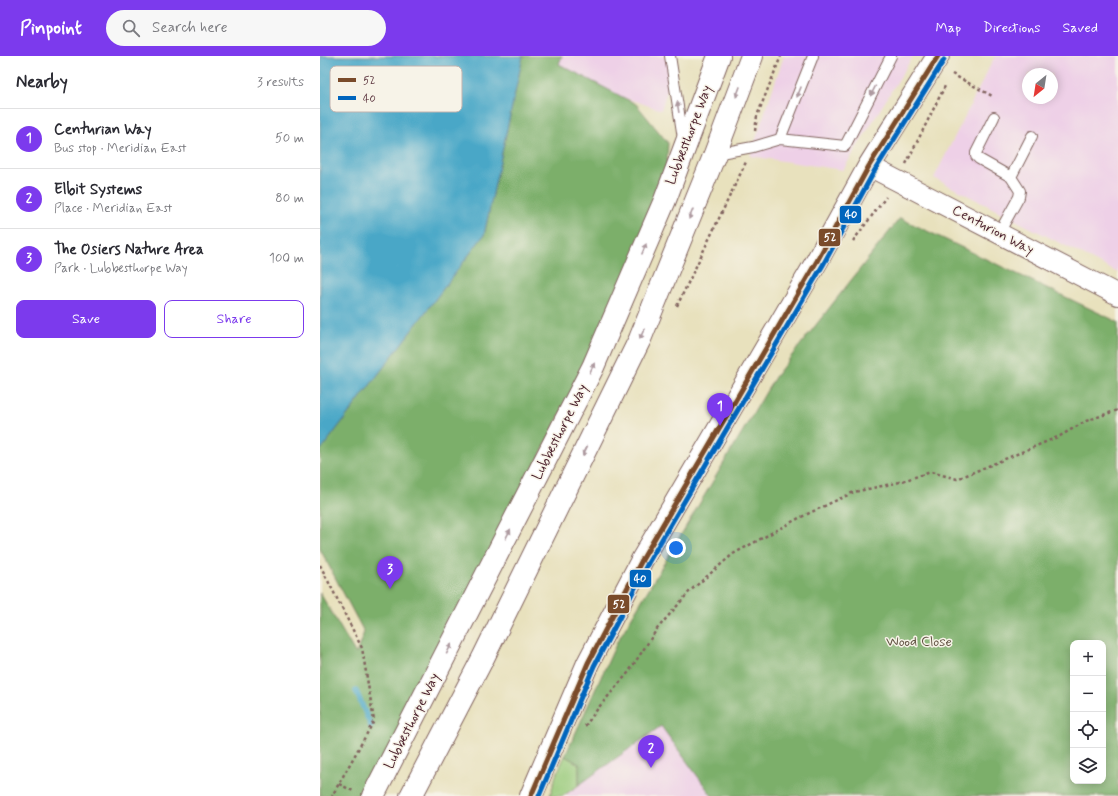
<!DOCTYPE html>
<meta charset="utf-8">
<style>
:root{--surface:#fff;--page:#f7f7f7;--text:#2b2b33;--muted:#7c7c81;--line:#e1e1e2;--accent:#7c3aed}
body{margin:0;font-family:Mynerve,sans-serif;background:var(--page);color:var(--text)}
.controls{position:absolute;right:12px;bottom:12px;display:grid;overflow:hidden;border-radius:8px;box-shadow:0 2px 10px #0003}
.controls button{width:36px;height:36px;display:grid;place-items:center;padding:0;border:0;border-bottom:1px solid var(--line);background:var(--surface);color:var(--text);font:20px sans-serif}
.compass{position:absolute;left:702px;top:12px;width:36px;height:36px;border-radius:50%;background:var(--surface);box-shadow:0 2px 10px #0003;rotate:210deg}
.you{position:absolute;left:356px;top:492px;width:14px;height:14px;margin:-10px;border:3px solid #fff;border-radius:50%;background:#1a73e8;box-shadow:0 0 0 6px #1a73e833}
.badge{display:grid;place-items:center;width:26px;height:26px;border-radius:50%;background:var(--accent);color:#fff;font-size:13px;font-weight:700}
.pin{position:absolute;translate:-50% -33px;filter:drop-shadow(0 1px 2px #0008)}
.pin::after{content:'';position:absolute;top:21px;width:14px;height:12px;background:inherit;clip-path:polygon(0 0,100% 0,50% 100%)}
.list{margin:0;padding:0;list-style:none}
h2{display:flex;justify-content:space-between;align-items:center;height:52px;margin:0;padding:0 16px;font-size:17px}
h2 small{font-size:13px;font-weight:400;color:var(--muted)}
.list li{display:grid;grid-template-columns:26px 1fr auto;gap:12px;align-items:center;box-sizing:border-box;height:60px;padding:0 16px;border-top:1px solid var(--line)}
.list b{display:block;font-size:15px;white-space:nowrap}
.list p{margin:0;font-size:13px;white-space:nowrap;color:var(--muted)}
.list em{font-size:13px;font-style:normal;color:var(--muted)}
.actions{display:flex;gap:8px;padding:12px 16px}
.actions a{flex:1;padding:9px 0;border:1px solid var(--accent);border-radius:8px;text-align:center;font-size:14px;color:var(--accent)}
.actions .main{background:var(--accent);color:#fff}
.icon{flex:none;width:22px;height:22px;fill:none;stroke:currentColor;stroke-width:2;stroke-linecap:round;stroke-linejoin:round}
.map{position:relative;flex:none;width:798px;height:740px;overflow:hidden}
header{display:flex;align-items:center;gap:24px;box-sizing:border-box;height:56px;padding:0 20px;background:var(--accent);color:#fff}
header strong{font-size:19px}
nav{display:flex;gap:22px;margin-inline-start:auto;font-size:14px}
.search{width:280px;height:36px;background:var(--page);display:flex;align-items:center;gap:10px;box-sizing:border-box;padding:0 14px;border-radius:22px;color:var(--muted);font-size:15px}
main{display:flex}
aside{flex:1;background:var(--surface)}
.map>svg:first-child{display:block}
.built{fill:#eed0e7;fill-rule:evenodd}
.green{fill:#9acb7b;stroke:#727553}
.forest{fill:#7baf6b;stroke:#62674b;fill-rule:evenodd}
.water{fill:#48a7c7;stroke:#496379}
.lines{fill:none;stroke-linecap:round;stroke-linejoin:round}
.stream{stroke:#48a7c7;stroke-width:5.5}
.lane-casing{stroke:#81635e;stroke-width:12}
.street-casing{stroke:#81635e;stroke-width:22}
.secondary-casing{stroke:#81635e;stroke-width:24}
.highway-casing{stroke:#81635e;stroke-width:24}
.path{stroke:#81635e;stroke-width:2.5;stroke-dasharray:3 3;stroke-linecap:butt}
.lane{stroke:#fff;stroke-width:10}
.street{stroke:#fff;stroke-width:20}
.secondary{stroke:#fff;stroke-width:22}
.highway{stroke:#fff;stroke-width:22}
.bus-1-casing{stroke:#f7f3e8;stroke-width:8}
.bus-2-casing{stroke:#f7f3e8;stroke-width:8}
.bus-1{stroke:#7a4b2a;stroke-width:5}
.bus-2{stroke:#0065bd;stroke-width:5}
.oneway{fill:#ae9aa0}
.labels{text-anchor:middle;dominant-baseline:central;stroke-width:3;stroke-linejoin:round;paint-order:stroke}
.street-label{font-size:14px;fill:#4a1f2b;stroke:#f7f3e8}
.park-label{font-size:14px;fill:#625343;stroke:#f7f3e8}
.key{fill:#f7f3e8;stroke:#c3b3af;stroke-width:1}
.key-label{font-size:11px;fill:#4a1f2b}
.line-badge{stroke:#f7f3e8;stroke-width:1.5}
.badge-label{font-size:11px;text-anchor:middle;font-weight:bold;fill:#fff}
</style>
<header>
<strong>Pinpoint</strong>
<div class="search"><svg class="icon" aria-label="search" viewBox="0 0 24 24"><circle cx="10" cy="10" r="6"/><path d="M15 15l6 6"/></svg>Search here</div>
<nav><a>Map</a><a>Directions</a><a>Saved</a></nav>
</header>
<main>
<aside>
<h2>Nearby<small>3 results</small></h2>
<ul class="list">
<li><span class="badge">1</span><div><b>Centurian Way</b><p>Bus stop · Meridian East</p></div><em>50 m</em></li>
<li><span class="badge">2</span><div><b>Elbit Systems</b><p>Place · Meridian East</p></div><em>80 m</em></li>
<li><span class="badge">3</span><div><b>The Osiers Nature Area</b><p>Park · Lubbesthorpe Way</p></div><em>100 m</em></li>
</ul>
<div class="actions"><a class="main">Save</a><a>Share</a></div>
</aside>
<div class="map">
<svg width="798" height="740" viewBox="0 0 798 740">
<rect width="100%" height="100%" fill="#f7f3e8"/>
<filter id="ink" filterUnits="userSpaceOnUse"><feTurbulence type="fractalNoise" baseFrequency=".025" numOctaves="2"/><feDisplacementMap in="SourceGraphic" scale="8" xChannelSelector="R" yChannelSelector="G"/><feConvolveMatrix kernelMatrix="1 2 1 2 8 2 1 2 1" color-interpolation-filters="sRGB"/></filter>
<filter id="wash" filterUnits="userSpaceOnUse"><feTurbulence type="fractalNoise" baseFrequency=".012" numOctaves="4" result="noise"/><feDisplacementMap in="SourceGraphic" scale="16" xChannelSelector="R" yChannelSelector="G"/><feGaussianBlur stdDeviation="0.9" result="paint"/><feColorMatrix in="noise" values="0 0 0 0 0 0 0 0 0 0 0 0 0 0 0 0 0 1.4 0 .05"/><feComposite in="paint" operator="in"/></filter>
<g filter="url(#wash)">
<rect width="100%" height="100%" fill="#e8e1bd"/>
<path class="built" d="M 234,0 L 358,0 L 341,54 L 229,16 Z
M 464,0 L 593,0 L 523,114 L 430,100 Z
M 675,0 L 798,0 L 798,217 L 614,122 ZM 708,18 L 732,18 L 732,42 L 708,42 Z
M 341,670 L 392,740 L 243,740 Z"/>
<path class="green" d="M 245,700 L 259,708 L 259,729 L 243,740 L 230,740 L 236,719 Z"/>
<path class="forest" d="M 203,0 L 242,0 L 239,8 L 316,48 L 348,87 L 345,144 L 53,740 L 0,740 L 0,537 L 36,598 L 44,576 L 0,493 L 0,395 L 164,179 Z
M 580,162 L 798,266 L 798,740 L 392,740 L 341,670 L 259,729 L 259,708 L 245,700 L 297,586 L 455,321 ZM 753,587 L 783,587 L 783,725 L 753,725 Z"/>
<path class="water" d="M 0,0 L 203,0 L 164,179 L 0,395 Z"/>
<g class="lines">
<path class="stream" d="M 36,635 L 51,670"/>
</g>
</g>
<g filter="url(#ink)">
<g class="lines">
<defs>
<path id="lane" d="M 350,0 L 363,82
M 674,61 L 656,97 L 656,100 L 659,103 L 691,121
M 460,83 L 525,90 L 571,0
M 395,98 L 433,91 L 460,83 L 493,0
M 679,177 L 699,141 L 700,135 L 691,121 L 712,80"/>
<path id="street" d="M 549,110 L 798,239"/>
<path id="secondary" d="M 211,740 L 268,607 L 322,504 L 497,205 L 549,110 L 618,0"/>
<path id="highway" d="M 53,740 L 273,311 L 345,144 L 399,0
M 91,740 L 163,602 L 320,283 L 395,98 L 432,0"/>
</defs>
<use href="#lane" class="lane-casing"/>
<use href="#street" class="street-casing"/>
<use href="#secondary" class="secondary-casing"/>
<use href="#highway" class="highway-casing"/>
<path class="path" d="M 632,18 L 674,41
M 435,75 L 437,60 L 461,0
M 586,108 L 625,30
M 533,185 L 566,141
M 357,250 L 426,106
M 0,509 L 42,592 L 54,665 L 12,740
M 265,670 L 279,651 L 308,617 L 337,573 L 370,535 L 413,498 L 479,462 L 534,436 L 576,427 L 611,416 L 637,423 L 740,380 L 766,365 L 798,354
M 19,728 L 35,736"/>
<use href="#lane" class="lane"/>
<use href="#street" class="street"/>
<use href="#secondary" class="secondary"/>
<use href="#highway" class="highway"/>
<defs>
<path id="bus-1" d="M 211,740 L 268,607 L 322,504 L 497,205 L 549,110 L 618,0"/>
<path id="bus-2" d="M 219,740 L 274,610 L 328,507 L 503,209 L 555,114 L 624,4"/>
</defs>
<use href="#bus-1" class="bus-1-casing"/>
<use href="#bus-2" class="bus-2-casing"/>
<use href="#bus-1" class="bus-1"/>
<use href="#bus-2" class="bus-2"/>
</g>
<defs><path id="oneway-solid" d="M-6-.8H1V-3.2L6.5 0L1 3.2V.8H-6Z"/></defs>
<g class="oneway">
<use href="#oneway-solid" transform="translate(553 35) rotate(117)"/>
<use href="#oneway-solid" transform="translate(418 36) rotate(111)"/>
<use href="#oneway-solid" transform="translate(479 36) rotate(112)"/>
<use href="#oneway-solid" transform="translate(358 51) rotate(-99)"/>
<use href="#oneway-solid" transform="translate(371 158) rotate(112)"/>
<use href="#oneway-solid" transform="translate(324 193) rotate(-67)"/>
<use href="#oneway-solid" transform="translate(322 278) rotate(113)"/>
<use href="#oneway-solid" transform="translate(272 312) rotate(-64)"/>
<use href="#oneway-solid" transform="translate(265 395) rotate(116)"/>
<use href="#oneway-solid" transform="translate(188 478) rotate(-63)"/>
<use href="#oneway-solid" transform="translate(129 593) rotate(-63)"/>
</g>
</g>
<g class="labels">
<g class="street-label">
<text transform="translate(369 79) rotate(-69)">Lubbesthorpe Way</text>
<text transform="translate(673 174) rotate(28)">Centurion Way</text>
<text transform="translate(240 376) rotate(-63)">Lubbesthorpe Way</text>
<text transform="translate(92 665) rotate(-63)">Lubbesthorpe Way</text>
</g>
<g class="park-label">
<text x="599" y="586">Wood Close</text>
</g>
</g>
<rect x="10" y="10" width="132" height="46" rx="6" class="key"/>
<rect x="18" y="22" width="18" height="4" fill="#7a4b2a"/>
<rect x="18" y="40" width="18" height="4" fill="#0065bd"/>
<g class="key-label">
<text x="43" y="28">52</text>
<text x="43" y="46">40</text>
</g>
<g class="line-badge">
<rect x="519" y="149" width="23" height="19" rx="4" fill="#0065bd"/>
<rect x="498" y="172" width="23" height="19" rx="4" fill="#7a4b2a"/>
<rect x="309" y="513" width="23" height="19" rx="4" fill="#0065bd"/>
<rect x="287" y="538" width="23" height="20" rx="4" fill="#7a4b2a"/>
</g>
<g class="badge-label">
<text x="531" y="162">40</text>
<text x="510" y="185">52</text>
<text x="320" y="526">40</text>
<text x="299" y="552">52</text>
</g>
</svg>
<div class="controls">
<button>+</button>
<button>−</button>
<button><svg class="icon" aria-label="locate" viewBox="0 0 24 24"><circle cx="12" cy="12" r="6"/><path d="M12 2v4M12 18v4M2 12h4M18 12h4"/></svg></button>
<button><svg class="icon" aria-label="layers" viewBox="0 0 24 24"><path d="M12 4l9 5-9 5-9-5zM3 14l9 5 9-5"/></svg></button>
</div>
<svg class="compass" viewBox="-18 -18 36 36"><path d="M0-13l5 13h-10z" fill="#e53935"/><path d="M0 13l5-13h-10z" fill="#7c7c81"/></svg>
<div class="you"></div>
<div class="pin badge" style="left:400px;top:370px">1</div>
<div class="pin badge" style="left:331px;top:712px">2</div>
<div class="pin badge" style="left:70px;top:533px">3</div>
</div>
</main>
